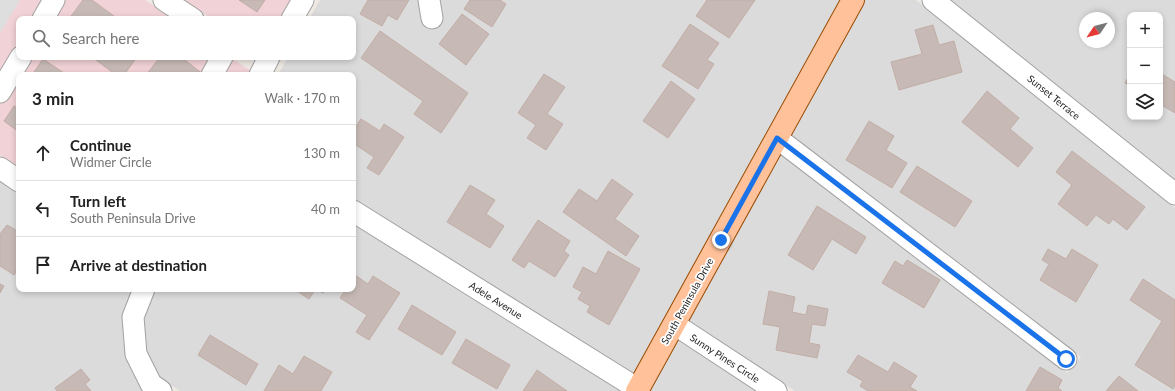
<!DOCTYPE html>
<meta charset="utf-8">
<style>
:root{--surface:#fff;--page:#f6f6f6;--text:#222;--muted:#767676;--line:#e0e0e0}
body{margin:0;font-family:Lato,sans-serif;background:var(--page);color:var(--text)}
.controls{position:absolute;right:12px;top:12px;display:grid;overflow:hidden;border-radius:8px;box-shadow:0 2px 6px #0003}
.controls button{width:36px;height:36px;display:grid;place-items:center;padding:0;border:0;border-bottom:1px solid var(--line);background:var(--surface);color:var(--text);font:20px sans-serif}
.compass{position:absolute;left:1079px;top:12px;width:36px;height:36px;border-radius:50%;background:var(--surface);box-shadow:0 2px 6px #0003;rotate:235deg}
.stop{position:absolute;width:12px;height:12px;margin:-9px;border:3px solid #1a73e8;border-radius:50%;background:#fff}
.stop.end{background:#1a73e8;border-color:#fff;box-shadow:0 1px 4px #0008}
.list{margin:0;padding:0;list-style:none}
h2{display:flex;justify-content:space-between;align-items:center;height:52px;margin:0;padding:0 16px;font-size:17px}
h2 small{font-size:13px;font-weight:400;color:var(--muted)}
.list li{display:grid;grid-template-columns:26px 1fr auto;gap:12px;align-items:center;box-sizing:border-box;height:56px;padding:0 16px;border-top:1px solid var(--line)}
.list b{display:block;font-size:15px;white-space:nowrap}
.list p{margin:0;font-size:13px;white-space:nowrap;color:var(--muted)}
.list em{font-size:13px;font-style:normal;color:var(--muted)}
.icon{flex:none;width:22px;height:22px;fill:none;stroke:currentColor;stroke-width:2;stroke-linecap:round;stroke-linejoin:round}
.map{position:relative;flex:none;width:1175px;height:391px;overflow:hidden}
.search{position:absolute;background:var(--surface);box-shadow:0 2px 6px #0003;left:16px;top:16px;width:340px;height:44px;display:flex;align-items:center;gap:10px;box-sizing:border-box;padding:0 14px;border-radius:8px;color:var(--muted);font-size:15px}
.panel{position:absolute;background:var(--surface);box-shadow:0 2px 6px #0003;left:16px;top:72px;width:340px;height:220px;border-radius:8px}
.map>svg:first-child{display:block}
.residential{fill:#dcdbdb;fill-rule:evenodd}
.commercial{fill:#f1d2d6}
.parking{fill:#dedede}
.building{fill:#c7bab6;stroke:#c2ada5}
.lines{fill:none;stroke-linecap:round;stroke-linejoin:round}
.minor-casing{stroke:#a2a2a2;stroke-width:23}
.major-casing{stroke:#984a00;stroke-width:24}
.minor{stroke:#fff;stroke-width:21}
.major{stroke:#ffc199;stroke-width:22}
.route{stroke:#1a73e8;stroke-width:5}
.labels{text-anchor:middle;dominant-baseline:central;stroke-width:3.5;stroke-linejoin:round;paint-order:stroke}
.street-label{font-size:10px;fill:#1e1e1e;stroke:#fff}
</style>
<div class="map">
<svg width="1175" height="391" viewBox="0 0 1175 391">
<rect width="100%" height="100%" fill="#efe9e3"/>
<path class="residential" d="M 320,0 L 842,0 L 768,133 L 762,140 L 764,142 L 635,375 L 353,198 L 353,75 L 278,75 L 288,57 L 353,57 L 353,19 L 309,19 Z
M 864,0 L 916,0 L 1175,208 L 1175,391 L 795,391 L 687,321 L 779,154 L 1067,373 L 1081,357 L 790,135 Z
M 950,0 L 1175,0 L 1175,180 ZM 1130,15 L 1160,15 L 1160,117 L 1130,117 ZM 1085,18 L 1109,18 L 1109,42 L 1085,42 Z
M 0,181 L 19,194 L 19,289 L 133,289 L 122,319 L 126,356 L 143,391 L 0,391 Z
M 353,223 L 621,391 L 180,391 L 159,377 L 146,350 L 143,317 L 155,289 L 353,289 Z
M 677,339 L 756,391 L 649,391 Z"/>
<path class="commercial" d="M 0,0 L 145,0 L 173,19 L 19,19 L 19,57 L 230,57 L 251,71 L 249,75 L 19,75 L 19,168 L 0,155 Z
M 184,0 L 292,0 L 281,19 L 212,19 Z"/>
<path class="parking" d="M 0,0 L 20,0 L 0,33 Z"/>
<path class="building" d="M 83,0 L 92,0 L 118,19 L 69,19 Z
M 239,0 L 265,0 L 257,12 Z
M 368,0 L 409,0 L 397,20 L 388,15 L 382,26 L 360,14 Z
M 470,0 L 500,0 L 506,4 L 492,27 L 464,9 Z
M 707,0 L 755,0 L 729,38 L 696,16 Z
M 462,14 L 489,34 L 466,65 L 439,44 Z
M 690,24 L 719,43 L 707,60 L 714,64 L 698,89 L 662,66 Z
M 933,25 L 939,45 L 954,41 L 962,72 L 899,90 L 891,62 L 922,54 L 915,30 Z
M 380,31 L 468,93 L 441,133 L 414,114 L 423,101 L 361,58 Z
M 92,57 L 137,57 L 124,75 L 116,75 Z
M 160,57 L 181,57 L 204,75 L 146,75 Z
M 43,59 L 67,75 L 32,75 Z
M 1160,73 L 1175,82 L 1175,113 L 1160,104 Z
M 544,74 L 565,87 L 547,114 L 563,124 L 546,150 L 527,138 L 536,125 L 518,113 Z
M 1130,74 L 1130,86 L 1125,83 Z
M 671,81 L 695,99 L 668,138 L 643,121 Z
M 987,91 L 1019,118 L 1010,129 L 1033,148 L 1018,167 L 962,122 Z
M 14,106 L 19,109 L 19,132 L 4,121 Z
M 361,119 L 380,131 L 384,124 L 404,137 L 379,175 L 367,168 L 374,157 L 353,143 L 353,131 Z
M 869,121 L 894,136 L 886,150 L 907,163 L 892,188 L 846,160 Z
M 1072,151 L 1145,207 L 1127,230 L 1113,219 L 1109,224 L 1096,215 L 1087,226 L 1058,204 L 1072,185 L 1056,172 Z
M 917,166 L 972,201 L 955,227 L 900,192 Z
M 612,179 L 633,194 L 615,219 L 639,236 L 626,256 L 563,212 L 579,189 L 597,201 Z
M 470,185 L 495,200 L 486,214 L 504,226 L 490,248 L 447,222 Z
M 817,206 L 866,237 L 856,254 L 832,239 L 813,270 L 788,255 Z
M 538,220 L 570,241 L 564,251 L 569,255 L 555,277 L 529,261 L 524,268 L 512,260 Z
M 7,225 L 19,232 L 19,267 L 14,275 L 0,266 L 0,234 Z
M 1048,249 L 1066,259 L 1072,249 L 1098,265 L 1076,302 L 1040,280 L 1049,264 L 1042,260 Z
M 608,251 L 640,269 L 609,325 L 587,312 L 590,306 L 578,299 L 582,292 L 573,287 L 583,267 L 596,274 Z
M 907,260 L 940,280 L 924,308 L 882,283 L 895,261 L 903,266 Z
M 355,275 L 368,284 L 373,276 L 400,293 L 369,340 L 356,332 L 367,315 L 340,298 L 346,289 L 353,289 L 353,278 Z
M 1143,279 L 1175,300 L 1175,386 L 1173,389 L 1135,365 L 1162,321 L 1130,300 Z
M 0,284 L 4,286 L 0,293 Z
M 294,289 L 316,289 L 309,299 Z
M 316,289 L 326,289 L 323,293 Z
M 769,291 L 795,297 L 792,312 L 806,315 L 808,305 L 828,309 L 825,326 L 812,324 L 809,343 L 820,345 L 817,358 L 776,350 L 780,327 L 763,324 Z
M 412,305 L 456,332 L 442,355 L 398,329 Z
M 210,335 L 258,364 L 246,385 L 198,355 Z
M 466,339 L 510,365 L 497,389 L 452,363 Z
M 858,355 L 888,372 L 894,362 L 917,376 L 910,387 L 917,391 L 868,391 L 860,386 L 863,381 L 847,372 Z
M 304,356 L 332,372 L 321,391 L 264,391 L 279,365 L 293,374 Z
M 1040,367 L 1062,380 L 1058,388 L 1062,391 L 1026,391 Z
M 81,369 L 90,380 L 85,384 L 91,391 L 57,391 L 55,388 Z
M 537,370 L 567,391 L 523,391 Z
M 1119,376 L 1138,391 L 1106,391 Z"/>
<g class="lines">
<defs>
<path id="minor" d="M 164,0 L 193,19
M 429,0 L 432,18
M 933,0 L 1175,194
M 43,19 L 54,0
M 292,19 L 303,0
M 212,75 L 222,57
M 260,75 L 269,57
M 0,92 L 21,57
M 777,138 L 1066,359
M 0,168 L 19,181
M 353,211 L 638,389
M 144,289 L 133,317 L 136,354 L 151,384 L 161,391
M 674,324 L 776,391"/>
<path id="major" d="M 637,391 L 853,0"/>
</defs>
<use href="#minor" class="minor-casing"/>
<use href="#major" class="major-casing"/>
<use href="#minor" class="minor"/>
<use href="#major" class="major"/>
</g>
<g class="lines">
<path class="route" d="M 721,240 L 777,138 L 1066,359"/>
</g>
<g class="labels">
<g class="street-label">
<text transform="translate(1054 97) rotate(39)">Sunset Terrace</text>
<text transform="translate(496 300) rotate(32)">Adele Avenue</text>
<text transform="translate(687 301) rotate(-61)">South Peninsula Drive</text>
<text transform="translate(725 358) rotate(33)">Sunny Pines Circle</text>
</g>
</g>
</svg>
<div class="controls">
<button>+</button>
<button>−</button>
<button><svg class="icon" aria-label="layers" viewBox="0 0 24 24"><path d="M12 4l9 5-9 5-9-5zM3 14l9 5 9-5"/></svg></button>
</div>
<svg class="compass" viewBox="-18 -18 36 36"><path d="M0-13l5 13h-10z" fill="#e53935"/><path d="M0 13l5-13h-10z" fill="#767676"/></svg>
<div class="stop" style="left:1066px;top:359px"></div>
<div class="stop end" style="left:721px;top:240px"></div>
<div class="search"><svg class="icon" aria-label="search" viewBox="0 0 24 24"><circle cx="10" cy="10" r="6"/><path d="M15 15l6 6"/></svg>Search here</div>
<section class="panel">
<h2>3 min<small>Walk · 170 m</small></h2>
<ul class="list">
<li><svg class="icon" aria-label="ahead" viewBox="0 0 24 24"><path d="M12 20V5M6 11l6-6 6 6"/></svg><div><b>Continue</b><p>Widmer Circle</p></div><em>130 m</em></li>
<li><svg class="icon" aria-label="left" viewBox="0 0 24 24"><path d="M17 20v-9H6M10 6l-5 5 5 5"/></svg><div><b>Turn left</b><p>South Peninsula Drive</p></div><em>40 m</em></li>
<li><svg class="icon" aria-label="arrive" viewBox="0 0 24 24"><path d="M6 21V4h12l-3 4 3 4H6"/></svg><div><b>Arrive at destination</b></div></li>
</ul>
</section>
</div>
